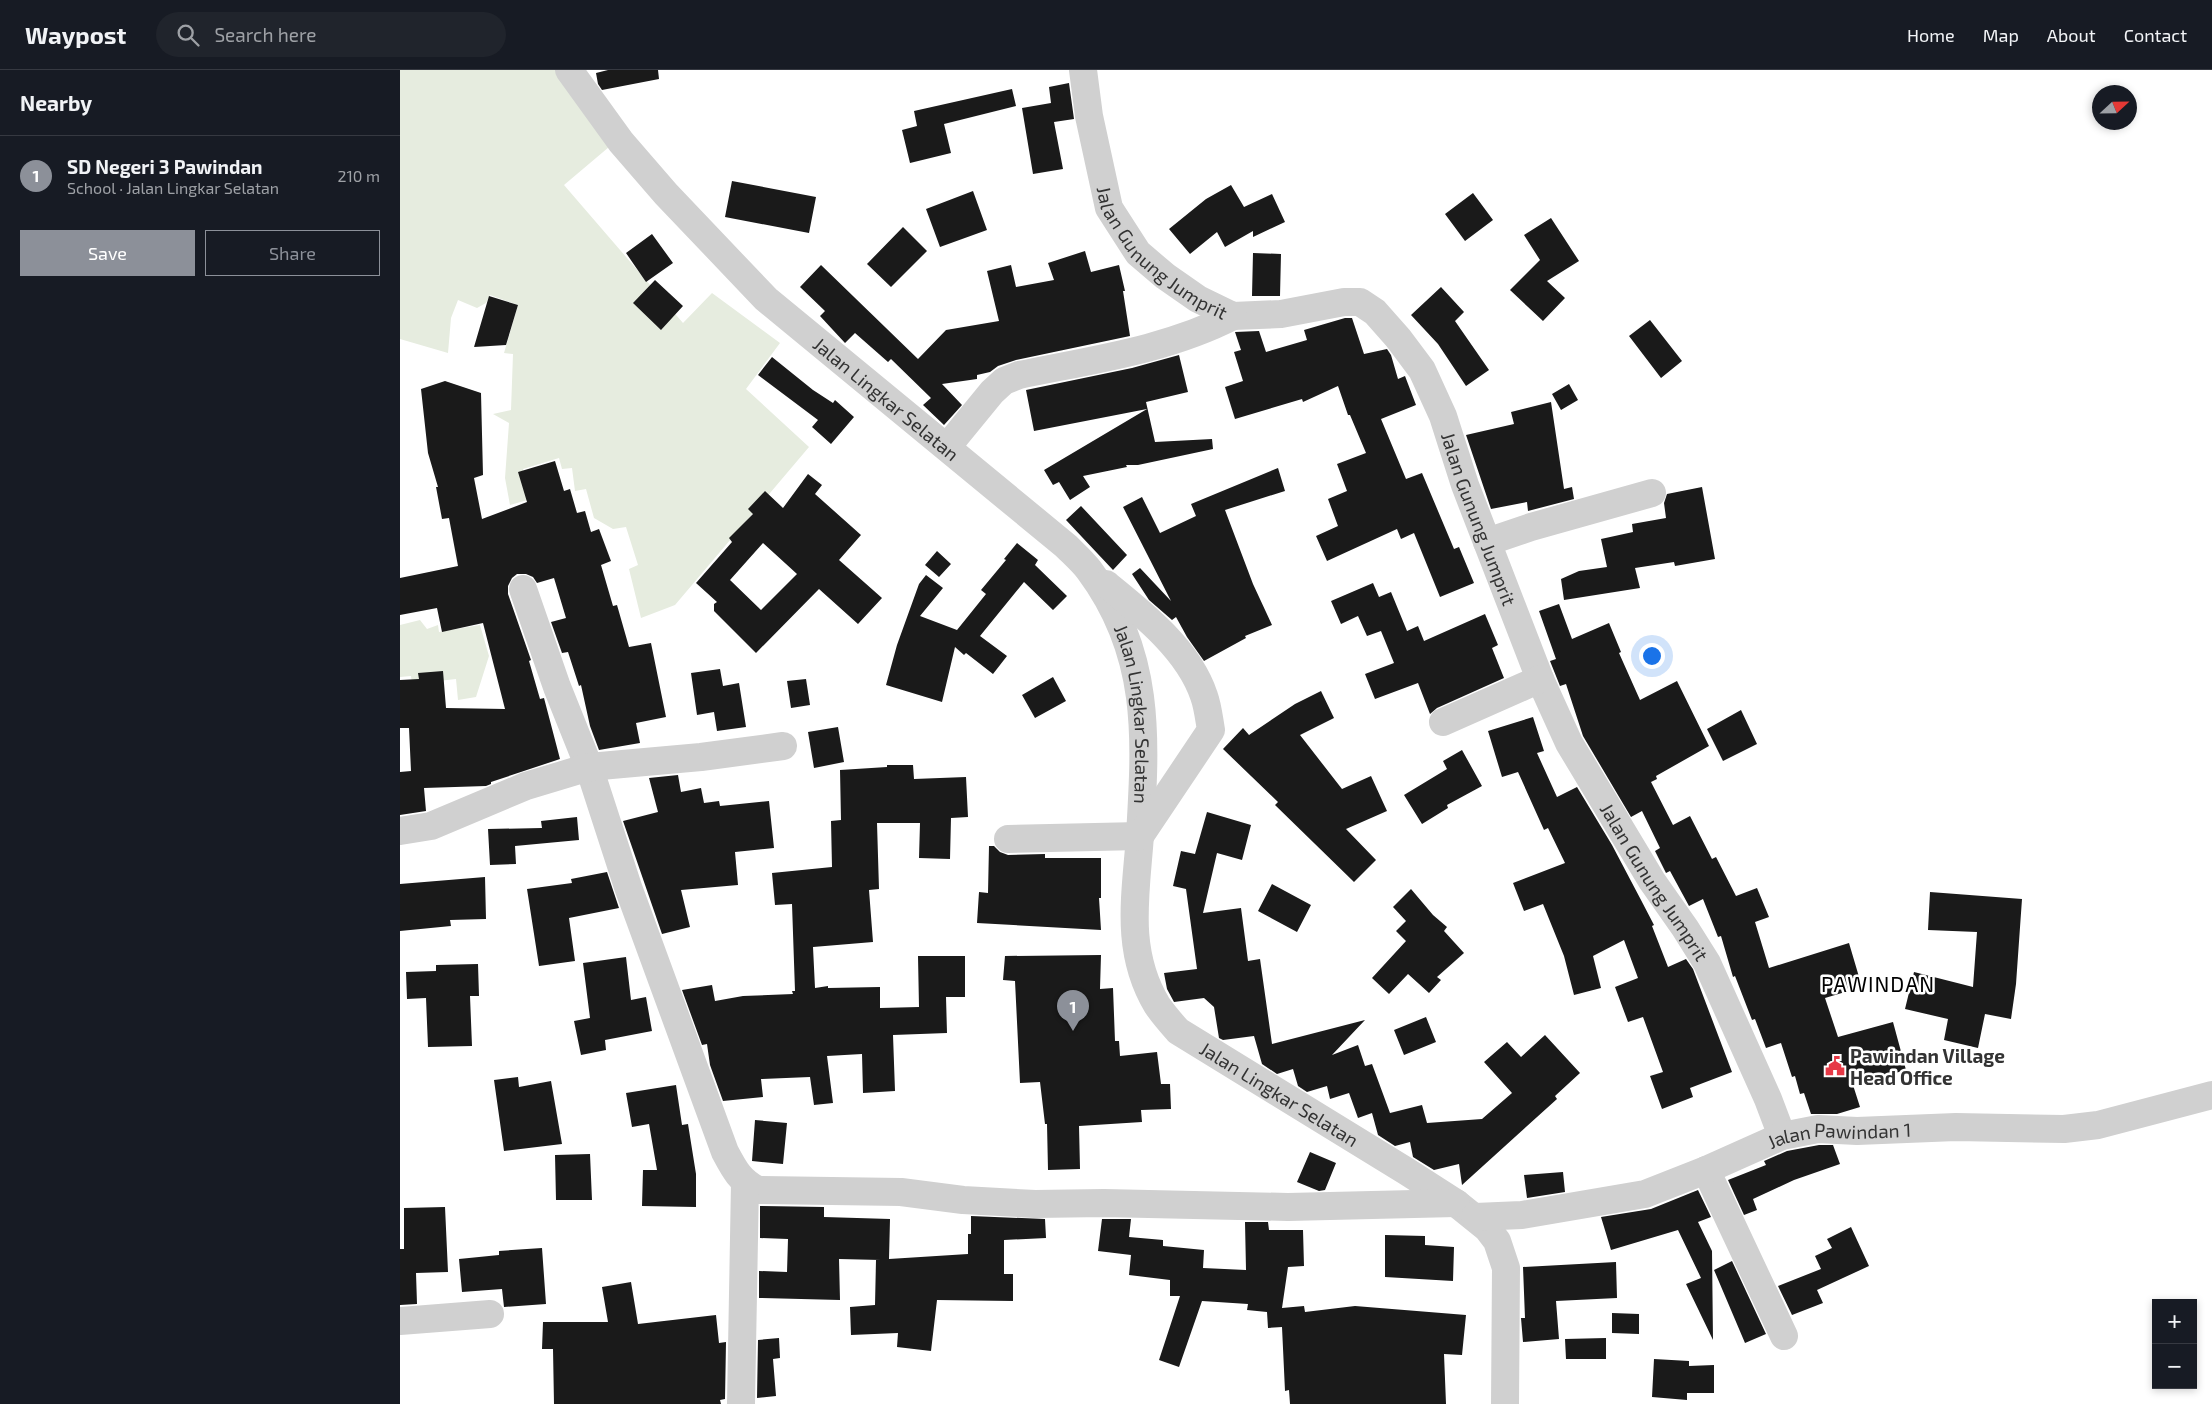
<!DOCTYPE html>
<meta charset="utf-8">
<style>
:root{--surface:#171b24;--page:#20242c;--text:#f1f3f6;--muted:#9ea1a6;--line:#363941;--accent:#8c9099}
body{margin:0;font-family:"Exo 2",sans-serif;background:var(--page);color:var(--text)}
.controls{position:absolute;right:15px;bottom:15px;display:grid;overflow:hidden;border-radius:0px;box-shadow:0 2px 8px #0003}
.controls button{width:45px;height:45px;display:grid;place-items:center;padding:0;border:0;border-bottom:1px solid var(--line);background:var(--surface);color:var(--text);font:25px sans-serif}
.compass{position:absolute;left:1692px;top:15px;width:45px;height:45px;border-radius:50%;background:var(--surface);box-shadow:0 2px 8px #0003;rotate:68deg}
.you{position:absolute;left:1251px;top:585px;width:18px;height:18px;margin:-12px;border:4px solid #fff;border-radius:50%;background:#1a73e8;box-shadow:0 0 0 8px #1a73e833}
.badge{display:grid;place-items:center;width:32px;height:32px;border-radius:50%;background:var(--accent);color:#fff;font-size:16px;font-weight:700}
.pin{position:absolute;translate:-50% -41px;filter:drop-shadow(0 1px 2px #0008)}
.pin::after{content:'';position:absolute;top:26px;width:18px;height:15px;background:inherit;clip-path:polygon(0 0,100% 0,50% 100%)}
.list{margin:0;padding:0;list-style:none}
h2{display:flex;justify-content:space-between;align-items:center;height:65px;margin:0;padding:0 20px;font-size:21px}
h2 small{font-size:16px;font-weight:400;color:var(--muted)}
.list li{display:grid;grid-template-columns:32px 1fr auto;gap:15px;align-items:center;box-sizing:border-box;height:80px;padding:0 20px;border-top:1px solid var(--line)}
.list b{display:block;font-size:19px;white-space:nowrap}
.list p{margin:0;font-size:16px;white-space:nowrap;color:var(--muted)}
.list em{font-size:16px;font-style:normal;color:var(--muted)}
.actions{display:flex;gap:10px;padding:15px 20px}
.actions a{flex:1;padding:11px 0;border:1px solid var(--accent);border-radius:0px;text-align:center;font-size:18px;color:var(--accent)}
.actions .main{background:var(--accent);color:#fff}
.icon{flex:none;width:28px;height:28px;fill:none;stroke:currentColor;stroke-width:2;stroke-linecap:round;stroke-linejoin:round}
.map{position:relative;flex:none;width:1812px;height:1334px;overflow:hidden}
header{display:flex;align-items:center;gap:30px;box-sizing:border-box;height:70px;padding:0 25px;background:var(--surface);border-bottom:1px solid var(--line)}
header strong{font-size:24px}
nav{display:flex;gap:28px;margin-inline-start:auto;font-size:18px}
.search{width:350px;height:45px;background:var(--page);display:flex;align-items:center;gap:12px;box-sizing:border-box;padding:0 18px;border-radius:28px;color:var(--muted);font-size:19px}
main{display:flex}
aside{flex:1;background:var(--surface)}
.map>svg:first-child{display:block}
.green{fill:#e6ecdf}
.building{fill:#1a1a1a;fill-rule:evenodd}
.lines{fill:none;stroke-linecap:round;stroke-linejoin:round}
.minor{stroke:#d0d0d0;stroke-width:28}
.labels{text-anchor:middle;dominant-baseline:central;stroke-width:5;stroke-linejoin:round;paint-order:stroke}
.street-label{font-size:19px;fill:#333;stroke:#fff}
.poi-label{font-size:19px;font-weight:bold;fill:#333;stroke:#fff;text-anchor:start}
.quarter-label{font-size:21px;letter-spacing:1px;fill:#000;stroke:#fff}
</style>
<header>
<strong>Waypost</strong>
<div class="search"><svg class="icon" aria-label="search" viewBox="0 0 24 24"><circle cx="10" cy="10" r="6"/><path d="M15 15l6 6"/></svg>Search here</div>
<nav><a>Home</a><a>Map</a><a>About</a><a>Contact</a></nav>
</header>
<main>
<aside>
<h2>Nearby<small></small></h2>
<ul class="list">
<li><span class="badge">1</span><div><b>SD Negeri 3 Pawindan</b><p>School · Jalan Lingkar Selatan</p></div><em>210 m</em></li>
</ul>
<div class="actions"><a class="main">Save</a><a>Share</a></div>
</aside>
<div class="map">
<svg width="1812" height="1334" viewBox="0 0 1812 1334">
<rect width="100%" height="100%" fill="#fff"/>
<path class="green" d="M 0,0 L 157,0 L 209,77 L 164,115 L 283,253 L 312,223 L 380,273 L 346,319 L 409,377 L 275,535 L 241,548 L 229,499 L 238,495 L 226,457 L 213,459 L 194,448 L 186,419 L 175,421 L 172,398 L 162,399 L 159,388 L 123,399 L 131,429 L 110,435 L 105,408 L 109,353 L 93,344 L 111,340 L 113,284 L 104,283 L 118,235 L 90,225 L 86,233 L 77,238 L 58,230 L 51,248 L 48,283 L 0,269 Z
M 20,550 L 27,559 L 38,555 L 39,562 L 80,555 L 89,586 L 76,627 L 58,630 L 56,609 L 12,614 L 11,606 L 0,607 L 0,555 Z"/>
<path class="building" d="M 208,0 L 258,0 L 259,9 L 202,20 L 198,14 L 196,3 Z
M 669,13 L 674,49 L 654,52 L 663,99 L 633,104 L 622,38 L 651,33 L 649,17 Z
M 612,19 L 616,36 L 544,54 L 551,83 L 510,93 L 502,60 L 517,56 L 514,41 Z
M 332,111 L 416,127 L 409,163 L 325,147 Z
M 831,115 L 844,137 L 872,124 L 885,152 L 853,167 L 853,161 L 825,177 L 817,162 L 790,184 L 769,159 L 806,129 Z
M 573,121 L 587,160 L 540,177 L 526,139 Z
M 1073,123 L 1093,150 L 1065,171 L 1045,144 Z
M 1151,148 L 1179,191 L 1147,211 L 1165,228 L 1143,251 L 1110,220 L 1140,190 L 1124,165 Z
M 503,157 L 527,181 L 491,217 L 467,194 Z
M 252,164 L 273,193 L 246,212 L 226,183 Z
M 685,181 L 691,202 L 719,195 L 725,221 L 723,221 L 730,266 L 616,290 L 598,296 L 590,302 L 577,305 L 577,309 L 542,314 L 562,335 L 544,355 L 523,335 L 531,328 L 491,289 L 488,292 L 455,263 L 445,273 L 420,246 L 425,241 L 400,217 L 421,195 L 518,289 L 546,260 L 599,251 L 587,201 L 611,195 L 616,217 L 654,210 L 648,193 Z
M 853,183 L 881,184 L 880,226 L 852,226 Z
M 255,210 L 283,236 L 261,260 L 233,233 Z
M 1041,217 L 1064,242 L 1055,251 L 1089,300 L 1066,316 L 1038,274 L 1011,245 Z
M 89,226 L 118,235 L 106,275 L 74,277 Z
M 945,248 L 952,248 L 964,284 L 987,279 L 991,285 L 998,309 L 1005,306 L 1016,335 L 981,349 L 1006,409 L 1022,403 L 1054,479 L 1059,477 L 1074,513 L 1040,527 L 1014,463 L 1001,469 L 997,459 L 927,491 L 916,466 L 938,456 L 928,429 L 947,421 L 937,394 L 966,383 L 950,345 L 948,345 L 938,316 L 903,332 L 902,329 L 835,349 L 825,317 L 843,311 L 834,282 L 841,280 L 835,262 L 859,261 L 866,282 L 907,270 L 904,260 Z
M 1250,250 L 1282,291 L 1261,308 L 1229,266 Z
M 779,285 L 788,322 L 746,332 L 755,372 L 812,369 L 813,379 L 738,395 L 726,395 L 727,397 L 683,406 L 690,417 L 670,430 L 659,412 L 653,415 L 644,400 L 747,339 L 634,361 L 626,320 L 732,298 Z
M 372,287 L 413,320 L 433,333 L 435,330 L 454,347 L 431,374 L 412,357 L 418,350 L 358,305 Z
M 45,311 L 81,323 L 83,405 L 74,408 L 82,449 L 127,432 L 118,402 L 155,391 L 164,421 L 170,419 L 177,443 L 185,441 L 191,462 L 199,459 L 211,491 L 201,495 L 213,536 L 217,535 L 229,577 L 251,573 L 266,647 L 236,653 L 240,673 L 199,680 L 190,656 L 181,615 L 179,616 L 168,582 L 162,583 L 151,552 L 166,548 L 154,508 L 137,513 L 133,507 L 126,504 L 117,504 L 112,508 L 108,516 L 108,524 L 131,590 L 129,591 L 140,629 L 144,628 L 160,689 L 91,712 L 91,714 L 86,716 L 24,718 L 26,741 L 0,745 L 0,702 L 11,701 L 9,658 L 0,658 L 0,610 L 19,609 L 18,603 L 43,601 L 46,638 L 105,639 L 83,553 L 42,562 L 37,538 L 0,545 L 0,508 L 58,496 L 49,448 L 42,449 L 36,417 L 38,417 L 28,383 L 21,319 Z
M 1169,314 L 1178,330 L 1161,340 L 1152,324 Z
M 1151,332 L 1164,419 L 1172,417 L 1174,429 L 1128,441 L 1127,432 L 1091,439 L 1066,365 L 1114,354 L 1111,342 Z
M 878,398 L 885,421 L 825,440 L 853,514 L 872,555 L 845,566 L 846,568 L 804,591 L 787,567 L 776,547 L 772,550 L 749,530 L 732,504 L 740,498 L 771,531 L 723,437 L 742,427 L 760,463 L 796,446 L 791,434 Z
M 408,404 L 422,415 L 415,424 L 461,465 L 439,490 L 482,528 L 458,554 L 419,519 L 356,583 L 314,541 L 314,534 L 317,532 L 296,513 L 332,472 L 329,468 L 353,444 L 348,439 L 365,421 L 383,438 ZM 363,473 L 397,504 L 361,540 L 330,510 Z
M 1302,417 L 1315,489 L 1275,496 L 1274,492 L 1235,498 L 1240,518 L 1164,530 L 1161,509 L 1179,501 L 1207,497 L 1201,469 L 1233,462 L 1232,454 L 1266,448 L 1264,433 L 1267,424 Z
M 681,436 L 727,485 L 713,500 L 666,450 Z
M 617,473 L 638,490 L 635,495 L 667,526 L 653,540 L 624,512 L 580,566 L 607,586 L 593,604 L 566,583 L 564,585 L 555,577 L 542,632 L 486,615 L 497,575 L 519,514 L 526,505 L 543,518 L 520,546 L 557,560 L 586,524 L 581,520 L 606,490 L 604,489 Z
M 537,481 L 551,494 L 539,507 L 525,495 Z
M 973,513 L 979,527 L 991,522 L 1007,561 L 1018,556 L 1024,571 L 1085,544 L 1098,575 L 1092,578 L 1104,608 L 1037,638 L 1030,644 L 1018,613 L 975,629 L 965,604 L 994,593 L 981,561 L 967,566 L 958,546 L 941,554 L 931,531 Z
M 1159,534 L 1172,569 L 1209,553 L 1221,582 L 1219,583 L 1240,630 L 1277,611 L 1309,676 L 1256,706 L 1257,709 L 1251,712 L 1273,755 L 1290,746 L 1312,789 L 1316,787 L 1336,826 L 1357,818 L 1369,847 L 1355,852 L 1369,898 L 1449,873 L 1462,917 L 1425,928 L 1438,967 L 1493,952 L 1506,1000 L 1453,1015 L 1460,1037 L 1437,1044 L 1411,1044 L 1404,1023 L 1400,1024 L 1395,1006 L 1392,1007 L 1381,973 L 1366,978 L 1355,949 L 1352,950 L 1335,906 L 1333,907 L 1321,866 L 1318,867 L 1303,829 L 1289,836 L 1270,801 L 1266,803 L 1255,781 L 1260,778 L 1242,741 L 1231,747 L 1183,666 L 1166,614 L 1160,616 L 1150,591 L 1156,589 L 1139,541 Z
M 320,599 L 323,616 L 339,613 L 346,657 L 317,661 L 314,642 L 297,645 L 291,603 Z
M 653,607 L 666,631 L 635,648 L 622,625 Z
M 406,609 L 410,635 L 391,638 L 387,611 Z
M 921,621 L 934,648 L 900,665 L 942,719 L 971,706 L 987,741 L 946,759 L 976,790 L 954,812 L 875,735 L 878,732 L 823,679 L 843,658 L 849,665 L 895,634 Z
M 1341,640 L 1357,674 L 1323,691 L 1307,659 Z
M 1133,647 L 1144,681 L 1137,683 L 1157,727 L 1177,717 L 1212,775 L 1241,830 L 1254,855 L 1252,856 L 1268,897 L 1286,889 L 1293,899 L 1332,1002 L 1290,1018 L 1293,1027 L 1262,1039 L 1250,1006 L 1263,1002 L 1243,947 L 1228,952 L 1215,917 L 1238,908 L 1224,870 L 1193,886 L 1201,918 L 1174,925 L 1164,886 L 1143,834 L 1124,841 L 1113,813 L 1165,793 L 1148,758 L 1144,760 L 1118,702 L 1102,707 L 1088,661 Z
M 438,657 L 444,692 L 414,698 L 408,662 Z
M 1062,680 L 1082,716 L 1047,735 L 1048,738 L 1022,754 L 1004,725 L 1047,699 L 1043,691 Z
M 487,695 L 513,695 L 514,709 L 566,707 L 568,747 L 551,748 L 550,789 L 519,788 L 520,753 L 477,753 L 479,819 L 469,820 L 473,872 L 413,877 L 415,918 L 428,916 L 428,918 L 480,917 L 480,938 L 519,937 L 518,886 L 565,886 L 565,927 L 546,927 L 547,963 L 493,965 L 495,1021 L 463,1023 L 462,984 L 427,986 L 433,1033 L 414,1035 L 410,1007 L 361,1009 L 363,1027 L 323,1031 L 310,995 L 307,974 L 302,975 L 282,920 L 312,915 L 315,931 L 343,926 L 393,924 L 392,921 L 395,921 L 392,834 L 375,835 L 372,803 L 432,797 L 431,751 L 441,750 L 440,700 L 487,697 Z
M 278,705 L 281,722 L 301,718 L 304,733 L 319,731 L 320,736 L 369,731 L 374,778 L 335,782 L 338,815 L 281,820 L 290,857 L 262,864 L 223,751 L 258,742 L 249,708 Z
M 807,742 L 851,755 L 842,790 L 817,783 L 803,843 L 841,838 L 848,891 L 860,889 L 872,974 L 965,950 L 932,985 L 958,975 L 965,996 L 972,994 L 990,1043 L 1022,1035 L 1027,1053 L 1082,1049 L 1112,1023 L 1084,992 L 1107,972 L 1121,987 L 1145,965 L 1180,1003 L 1155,1026 L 1157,1029 L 1062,1115 L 1059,1094 L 1034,1100 L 1013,1087 L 1010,1072 L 995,1076 L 978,1065 L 972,1043 L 958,1048 L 949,1023 L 930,1029 L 927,1016 L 907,1022 L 898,1016 L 893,999 L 877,1004 L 862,994 L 854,966 L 823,970 L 819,968 L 814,937 L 804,928 L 774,932 L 767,919 L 764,903 L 797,899 L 786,819 L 773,816 L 781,781 L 795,784 Z
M 177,747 L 179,770 L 115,776 L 116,794 L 90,795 L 88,759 L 142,758 L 141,751 Z
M 589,776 L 594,776 L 600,782 L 608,785 L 645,784 L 645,788 L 701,788 L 701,828 L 699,828 L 701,860 L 577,853 L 579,822 L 588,823 Z
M 207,802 L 219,838 L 169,848 L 175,891 L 139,896 L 127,819 L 172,813 L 171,809 Z
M 85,807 L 86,849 L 50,850 L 51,856 L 0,861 L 0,814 Z
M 872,814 L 911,835 L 897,862 L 858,841 Z
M 1011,819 L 1033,845 L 1047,857 L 1044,861 L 1064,883 L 1037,907 L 1041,910 L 1029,923 L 1008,904 L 989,924 L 972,908 L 1006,871 L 996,861 L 1006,851 L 993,837 Z
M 1530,822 L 1622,829 L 1616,914 L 1611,949 L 1585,944 L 1578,978 L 1544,970 L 1548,949 L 1505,939 L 1514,902 L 1573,917 L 1577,862 L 1528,860 Z
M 701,885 L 700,919 L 713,918 L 715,971 L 719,971 L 720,986 L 757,982 L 761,1014 L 770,1014 L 771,1039 L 741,1040 L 742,1052 L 679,1056 L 680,1099 L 648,1100 L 647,1054 L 645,1054 L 640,1012 L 620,1013 L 615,911 L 603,910 L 605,886 Z
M 226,887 L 231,930 L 246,927 L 252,961 L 205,970 L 206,980 L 181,985 L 174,951 L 190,948 L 183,893 Z
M 78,894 L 79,926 L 70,926 L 72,976 L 28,977 L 26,928 L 7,929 L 6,902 L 36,901 L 36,895 Z
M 1026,947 L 1036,972 L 1004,985 L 994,960 Z
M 118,1007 L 119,1017 L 151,1011 L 162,1074 L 104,1081 L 94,1010 Z
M 276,1015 L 282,1055 L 288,1054 L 296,1104 L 296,1137 L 242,1136 L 243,1100 L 257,1100 L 249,1054 L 232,1057 L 226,1023 Z
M 355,1050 L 387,1053 L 383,1094 L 352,1091 Z
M 1419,1075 L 1433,1075 L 1440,1094 L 1394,1110 L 1353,1129 L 1357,1140 L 1344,1145 L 1328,1110 L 1366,1095 L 1364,1091 L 1387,1081 Z
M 910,1082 L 936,1093 L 925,1120 L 919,1121 L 897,1112 Z
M 190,1084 L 192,1130 L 156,1130 L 155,1085 Z
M 1163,1102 L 1165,1122 L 1127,1128 L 1124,1105 Z
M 1298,1120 L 1311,1147 L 1298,1152 L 1312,1181 L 1313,1270 L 1286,1214 L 1301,1208 L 1278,1160 L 1211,1180 L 1201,1147 L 1251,1139 Z
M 360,1136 L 424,1137 L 424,1147 L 490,1149 L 489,1189 L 568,1184 L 568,1164 L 571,1164 L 571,1146 L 645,1149 L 646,1168 L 604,1170 L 604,1204 L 613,1204 L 613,1231 L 537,1230 L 531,1281 L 497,1277 L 498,1263 L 451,1265 L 450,1237 L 475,1235 L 476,1190 L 481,1190 L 439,1189 L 440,1230 L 359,1228 L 359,1201 L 387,1202 L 388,1169 L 360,1168 Z
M 45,1137 L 48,1202 L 16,1203 L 17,1234 L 0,1235 L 0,1179 L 4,1179 L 4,1138 Z
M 702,1149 L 731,1149 L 729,1167 L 763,1170 L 763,1176 L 804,1180 L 803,1198 L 846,1200 L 845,1152 L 868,1152 L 869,1160 L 903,1160 L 904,1196 L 888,1197 L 882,1238 L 904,1236 L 905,1242 L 955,1236 L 1066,1245 L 1062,1285 L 1044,1284 L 1046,1334 L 890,1334 L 889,1320 L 885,1321 L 882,1257 L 868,1258 L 867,1242 L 847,1240 L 848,1234 L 802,1231 L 779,1297 L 759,1290 L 780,1226 L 770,1226 L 770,1210 L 729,1205 L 731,1185 L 698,1181 Z
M 1451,1157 L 1469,1196 L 1417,1220 L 1423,1233 L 1392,1245 L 1378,1216 L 1421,1199 L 1415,1186 L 1432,1178 L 1427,1169 Z
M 985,1165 L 1025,1166 L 1025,1175 L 1054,1177 L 1053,1211 L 985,1207 Z
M 142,1178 L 146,1234 L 104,1237 L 102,1219 L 62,1222 L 59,1189 L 99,1185 L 99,1181 Z
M 1332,1191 L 1366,1264 L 1345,1273 L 1314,1200 Z
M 1216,1192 L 1217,1228 L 1156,1231 L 1159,1269 L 1123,1272 L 1121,1248 L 1125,1248 L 1123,1197 Z
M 231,1212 L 238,1254 L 316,1245 L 319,1273 L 326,1272 L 325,1329 L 320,1330 L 321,1334 L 154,1334 L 153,1279 L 142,1279 L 143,1252 L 208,1252 L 202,1217 Z
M 1212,1243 L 1239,1244 L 1239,1264 L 1212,1263 Z
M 379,1268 L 380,1288 L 373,1289 L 376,1326 L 357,1328 L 358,1270 Z
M 1206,1268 L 1206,1289 L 1166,1289 L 1165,1269 Z
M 1254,1289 L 1289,1291 L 1289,1296 L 1314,1295 L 1314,1323 L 1287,1323 L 1287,1330 L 1252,1327 Z"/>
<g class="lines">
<g class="minor">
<path id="s1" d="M 169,0 L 221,72 L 266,124 L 366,229 L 666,476 C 674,484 683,492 689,500 C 751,583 746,667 740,765 C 736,824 724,880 757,935 C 763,944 771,953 778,961 L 1006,1101 L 1056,1133 L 1087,1158 L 1097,1171 L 1106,1198 L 1105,1334"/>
<path id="s2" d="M 683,0 L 689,46 L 709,138 L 738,183 L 765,206 L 798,229 L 833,246 L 881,244 L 944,232 L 960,232 L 975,242 L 998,268 L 1022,300 L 1043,346 L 1065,415 L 1140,609 L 1169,673 L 1252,811 L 1285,858 L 1307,893 L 1368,1029 L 1382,1066"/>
<path d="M 547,377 L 592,322 L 604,311 L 619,305 C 691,290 767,280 833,246"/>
<path d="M 1087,472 L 1131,457 L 1252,423"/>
<path d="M 123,519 L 157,617 L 189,697 L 228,817 L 325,1082 C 334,1099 340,1111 358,1120 L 501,1122 L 563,1130 L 635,1134 L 704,1133 L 888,1137 L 1056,1133"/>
<path d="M 1043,652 L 1140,609"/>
<path d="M 0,761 L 31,756 L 126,716 L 189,697 L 301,687 L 383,676"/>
<path d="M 608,769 L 740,766 L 811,660 C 809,649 808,637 804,626 C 789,580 742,543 706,514"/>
<path d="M 1306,1100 L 1384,1266"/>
<path id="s3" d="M 1075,1147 L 1122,1145 L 1245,1124 L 1306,1100 L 1382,1066 L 1418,1059 L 1457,1061 L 1556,1057 L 1664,1059 L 1698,1055 L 1812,1025"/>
<path d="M 0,1251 L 90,1244"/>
<path d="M 341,1334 L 345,1113"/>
</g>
</g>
<defs>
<symbol id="civic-bare" viewBox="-9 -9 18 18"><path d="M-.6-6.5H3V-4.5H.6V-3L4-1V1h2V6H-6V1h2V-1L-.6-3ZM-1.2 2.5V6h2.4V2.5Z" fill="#e63946" stroke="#fff" stroke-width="2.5" paint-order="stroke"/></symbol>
</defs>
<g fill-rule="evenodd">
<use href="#civic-bare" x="1421" y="982" width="28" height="28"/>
</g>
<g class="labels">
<g class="street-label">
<text stroke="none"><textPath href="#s2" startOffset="210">Jalan Gunung Jumprit</textPath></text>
<text stroke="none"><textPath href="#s1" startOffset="459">Jalan Lingkar Selatan</textPath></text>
<text stroke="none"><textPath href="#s2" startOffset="689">Jalan Gunung Jumprit</textPath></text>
<text stroke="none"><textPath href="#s1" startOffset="879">Jalan Lingkar Selatan</textPath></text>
<text stroke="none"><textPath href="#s2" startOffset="1094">Jalan Gunung Jumprit</textPath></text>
<text stroke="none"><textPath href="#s1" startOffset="1328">Jalan Lingkar Selatan</textPath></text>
<text stroke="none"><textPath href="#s3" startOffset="378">Jalan Pawindan 1</textPath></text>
</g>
<g class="poi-label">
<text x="1450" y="985">Pawindan Village<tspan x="1450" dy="22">Head Office</tspan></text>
</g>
<g class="quarter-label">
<text x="1478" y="913">PAWINDAN</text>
</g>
</g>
</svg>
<div class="controls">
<button>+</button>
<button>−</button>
</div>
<svg class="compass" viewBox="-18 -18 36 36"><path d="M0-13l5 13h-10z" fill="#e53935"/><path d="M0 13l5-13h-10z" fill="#9ea1a6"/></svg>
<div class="you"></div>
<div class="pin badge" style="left:673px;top:961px">1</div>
</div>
</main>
